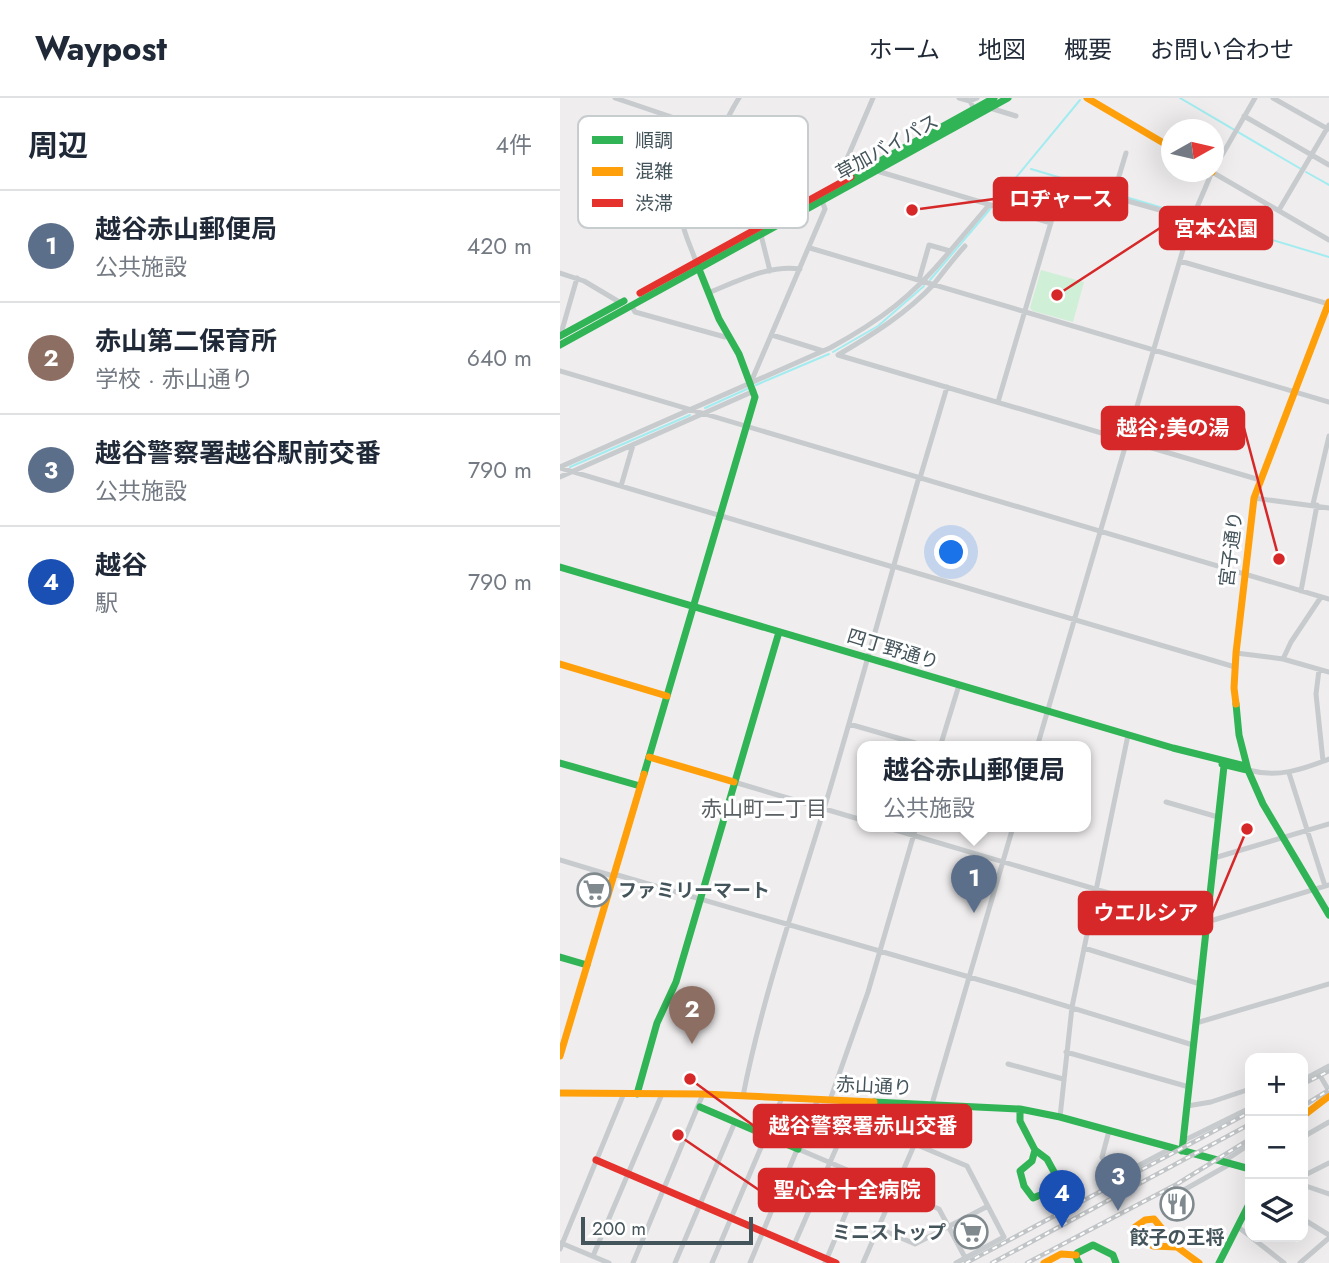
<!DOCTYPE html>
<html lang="ja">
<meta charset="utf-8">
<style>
:root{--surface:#fff;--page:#f2f2f3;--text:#1f2937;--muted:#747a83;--line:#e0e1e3;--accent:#2563eb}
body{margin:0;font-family:Jost,"Noto Sans JP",sans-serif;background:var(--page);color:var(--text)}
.controls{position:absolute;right:21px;bottom:21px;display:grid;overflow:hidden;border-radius:14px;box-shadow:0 7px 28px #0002}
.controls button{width:63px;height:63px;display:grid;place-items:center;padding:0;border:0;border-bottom:2px solid var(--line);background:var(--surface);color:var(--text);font:35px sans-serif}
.compass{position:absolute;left:601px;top:21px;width:63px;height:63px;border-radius:50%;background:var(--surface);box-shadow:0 7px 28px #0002;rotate:82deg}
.scale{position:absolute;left:21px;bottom:18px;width:172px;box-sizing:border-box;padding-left:7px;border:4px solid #44545b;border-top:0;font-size:19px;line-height:24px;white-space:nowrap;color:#44545b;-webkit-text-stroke:5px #fff;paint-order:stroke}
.you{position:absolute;left:392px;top:455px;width:24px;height:24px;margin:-18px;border:5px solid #fff;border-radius:50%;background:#1a73e8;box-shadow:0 0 0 10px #1a73e833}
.badge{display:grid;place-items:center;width:46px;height:46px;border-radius:50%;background:var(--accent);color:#fff;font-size:23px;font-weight:700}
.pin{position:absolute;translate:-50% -58px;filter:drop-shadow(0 2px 4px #0008)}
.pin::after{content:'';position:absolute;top:37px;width:24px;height:21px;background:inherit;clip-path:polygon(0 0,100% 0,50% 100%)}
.popup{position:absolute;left:297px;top:643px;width:234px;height:91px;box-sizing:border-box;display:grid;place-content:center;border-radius:14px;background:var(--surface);filter:drop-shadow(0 2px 5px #0005);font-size:23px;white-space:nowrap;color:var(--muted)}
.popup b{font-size:26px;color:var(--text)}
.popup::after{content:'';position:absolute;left:50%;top:100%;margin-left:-14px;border:14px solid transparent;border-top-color:var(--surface)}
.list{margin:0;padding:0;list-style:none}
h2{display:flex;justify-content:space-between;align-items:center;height:91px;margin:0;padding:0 28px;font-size:30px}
h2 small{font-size:23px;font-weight:400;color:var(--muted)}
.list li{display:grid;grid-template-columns:46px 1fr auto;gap:21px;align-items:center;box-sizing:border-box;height:112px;padding:0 28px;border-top:2px solid var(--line)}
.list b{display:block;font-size:26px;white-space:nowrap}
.list p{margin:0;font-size:23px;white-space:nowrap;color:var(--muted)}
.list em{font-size:23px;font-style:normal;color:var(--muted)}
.icon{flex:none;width:38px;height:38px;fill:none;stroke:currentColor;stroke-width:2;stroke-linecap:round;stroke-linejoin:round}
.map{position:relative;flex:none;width:769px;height:1165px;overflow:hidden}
header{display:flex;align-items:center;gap:42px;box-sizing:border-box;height:98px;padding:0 35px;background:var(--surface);border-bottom:2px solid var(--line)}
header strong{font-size:33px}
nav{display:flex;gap:38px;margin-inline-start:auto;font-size:24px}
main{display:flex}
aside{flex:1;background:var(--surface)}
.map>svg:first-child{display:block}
.green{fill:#d0efd7}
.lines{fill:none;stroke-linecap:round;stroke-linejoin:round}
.stream{stroke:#a2ecf0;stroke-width:2}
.street{stroke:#c7cbcd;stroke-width:5}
.fast{stroke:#30b455;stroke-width:7}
.slow{stroke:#ff9f0a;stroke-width:7}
.jam{stroke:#e5322d;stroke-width:7}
.rail-casing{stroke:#c2c5c7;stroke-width:4.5}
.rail{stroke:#fff;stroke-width:2;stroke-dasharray:5;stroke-linecap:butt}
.labels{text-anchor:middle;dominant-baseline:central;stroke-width:6;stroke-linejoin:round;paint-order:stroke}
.street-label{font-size:19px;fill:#44545b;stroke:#fff}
.poi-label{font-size:19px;font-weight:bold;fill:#44545b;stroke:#fff;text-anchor:start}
.neighbourhood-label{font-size:21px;fill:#595f62;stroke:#fff}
.key{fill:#fff;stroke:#c7ccce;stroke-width:2}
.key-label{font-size:19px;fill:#44545b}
.leader{fill:none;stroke:#d62828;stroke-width:2.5}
.callout-dot{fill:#d62828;stroke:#fff;stroke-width:2.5}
.callout{fill:#d62828;stroke:#d62828;stroke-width:2.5}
.callout-label{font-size:21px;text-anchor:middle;font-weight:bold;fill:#fff}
</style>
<header>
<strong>Waypost</strong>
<nav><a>ホーム</a><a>地図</a><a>概要</a><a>お問い合わせ</a></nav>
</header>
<main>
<aside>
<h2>周辺<small>4件</small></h2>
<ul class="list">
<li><span class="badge" style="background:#5c6f8a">1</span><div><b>越谷赤山郵便局</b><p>公共施設</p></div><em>420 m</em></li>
<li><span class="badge" style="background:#8d6e63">2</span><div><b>赤山第二保育所</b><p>学校 · 赤山通り</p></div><em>640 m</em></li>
<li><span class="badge" style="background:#5c6f8a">3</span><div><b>越谷警察署越谷駅前交番</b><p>公共施設</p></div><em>790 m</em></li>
<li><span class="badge" style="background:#1a4fb4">4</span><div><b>越谷</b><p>駅</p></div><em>790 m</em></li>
</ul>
</aside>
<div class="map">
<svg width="769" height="1165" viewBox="0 0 769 1165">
<rect width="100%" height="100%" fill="#efedee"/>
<path class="green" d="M 481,172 L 524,184 L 513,224 L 473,213 L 470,210 Z"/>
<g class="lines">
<path class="stream" d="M 620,0 L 741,71
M 471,71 L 630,118
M 746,74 L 769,87
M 435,105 L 520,2
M 636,119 L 769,159
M 370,182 L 431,110
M 273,254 L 318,228 L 364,188
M 196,287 L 269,256
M 145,310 L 187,291
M 10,369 L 130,317"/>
<path class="street" d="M 55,0 L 159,35
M 399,0 L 410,3
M 713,0 L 768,31
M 430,10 L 456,18
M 414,11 L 410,3 L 417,0
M 684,18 L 769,67
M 148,59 L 169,74 L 220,118
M 654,71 L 695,0
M 317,73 L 491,125
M 652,74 L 769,142
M 280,85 L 286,63 L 313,0
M 553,98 L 566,55
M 719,112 L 769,27
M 201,137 L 210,173
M 405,148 C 394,160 384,173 374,186 C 347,215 312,237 278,257 L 700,382
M 250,150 L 769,304
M 620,163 L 769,206
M 136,164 C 131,148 120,129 122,112 C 124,95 137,82 144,68 C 156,46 165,22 179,0
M 0,175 L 24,183 L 61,205
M 359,182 L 369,147 L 390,153 L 429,107
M 148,195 C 176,184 210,166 240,171
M 71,207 L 75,214 L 165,239 L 168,238
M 4,236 L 2,232 L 17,180
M 212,237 L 263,253 L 270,250 C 321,222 353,198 390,153
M 0,273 L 769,501
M 191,284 L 265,111 L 262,103
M 438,304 L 502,87 L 507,86 L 632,121
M 0,369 L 263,253
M 0,370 L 333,469
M 0,379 L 194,293
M 360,380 L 387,289
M 61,388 L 73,347
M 694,400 L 769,410
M 753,406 L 769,338
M 333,468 L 675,569
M 741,493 L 757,407
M 761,499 L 731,544 L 723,561 L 769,574
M 676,555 L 723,561
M 759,572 L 756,596 L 763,663
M 289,626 L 369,649
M 380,649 L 399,587
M 477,649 L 632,121 L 652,74
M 688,672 C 718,680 741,672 769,661
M 729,675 L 765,788
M 174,684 L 302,722
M 606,704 L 658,719
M 325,729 L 647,824 L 769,787
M 654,760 L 769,726
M 0,762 L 53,778
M 54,776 L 454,892 L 633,947
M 524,850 L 640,886
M 636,925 L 769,886
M 506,954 L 629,989
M 448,966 L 503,981
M 758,974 L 769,993
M 743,982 L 769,968
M 183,998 C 202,901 235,806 264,711 C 297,601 327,490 359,379
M 270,1002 L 308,894 L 356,729
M 627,1008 L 651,1004 L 690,991
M 500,1019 L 512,909 L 568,637
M 549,1033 L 542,1059 L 553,1081 L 610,1051
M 743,1039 L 769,1024
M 623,1043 L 690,1010
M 355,1046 L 407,1068 L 444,1139 L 396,1165
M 238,1051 L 379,1111 L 408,1165
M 663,1064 L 690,1046
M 743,1078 L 769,1065
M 743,1087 L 769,1096
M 615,1097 L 670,1066
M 743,1121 L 769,1137
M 678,1129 L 690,1138
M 318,1130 L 355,1146 L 428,1108
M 691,1139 L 724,1165
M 1,1145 L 49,1165
M 234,1147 L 285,1030
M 0,1151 L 64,995
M 33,1158 L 102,996
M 73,1165 L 143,996
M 115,1165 L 175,1024
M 152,1165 L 222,1000
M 190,1165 L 258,1001
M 265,1165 L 301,1079
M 303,1165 L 372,1006 L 453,729
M 740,1165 L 769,1140"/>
<path class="fast" d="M 291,79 L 434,0
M 0,238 L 64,203
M 0,247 L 448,0
M 0,469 L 613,650 L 681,667 L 688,672
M 676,606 L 679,637 L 688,672 L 703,706 L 769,817
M 0,665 L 80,688
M 662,666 L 687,672
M 84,676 L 195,299 L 179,256 L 159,221 L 137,166
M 0,859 L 27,867
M 77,996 L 97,925 L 116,884 L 219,534
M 314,1004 L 460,1011 L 500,1019 L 690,1071
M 140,1009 L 238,1051
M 460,1011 L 460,1023 L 475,1052 L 487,1061 L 499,1083 L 495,1091 L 473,1100 L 464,1088 L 460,1073 L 472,1063 L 475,1052
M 622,1053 L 664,668
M 519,1165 L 516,1159 L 517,1155 L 533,1147 L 553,1157 L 556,1165
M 659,1165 L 690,1104"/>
<path class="slow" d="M 527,0 L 612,50
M 651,74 L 652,74
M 0,566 L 107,598
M 676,606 L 674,590 L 676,555 L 694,400 L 769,204
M 89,659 L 174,684
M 0,958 L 84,676
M 0,995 L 143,996 L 314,1004
M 743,1018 L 769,998
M 617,1149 L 593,1148 L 579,1140 L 575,1129 L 585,1122 L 594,1121 L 617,1149 L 639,1165
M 484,1165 L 501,1156 L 516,1157"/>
<path class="jam" d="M 80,195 L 291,79
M 36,1062 L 276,1165"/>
<defs>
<path id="rail" d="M 743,986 L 769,973
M 743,1008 L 769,992
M 406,1165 L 690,1014
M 432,1165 L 690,1026
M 467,1165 L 617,1086 L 690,1041"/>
</defs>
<use href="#rail" class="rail-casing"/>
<use href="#rail" class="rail"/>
</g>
<defs>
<symbol id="supermarket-ring" viewBox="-11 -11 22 22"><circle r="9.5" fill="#fff" stroke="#808a8e" stroke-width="1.5"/><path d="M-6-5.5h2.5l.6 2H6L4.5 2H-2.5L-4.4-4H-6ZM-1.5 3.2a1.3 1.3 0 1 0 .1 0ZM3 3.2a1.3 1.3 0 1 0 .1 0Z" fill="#808a8e"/></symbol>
<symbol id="restaurant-ring" viewBox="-11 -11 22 22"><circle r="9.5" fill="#fff" stroke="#808a8e" stroke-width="1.5"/><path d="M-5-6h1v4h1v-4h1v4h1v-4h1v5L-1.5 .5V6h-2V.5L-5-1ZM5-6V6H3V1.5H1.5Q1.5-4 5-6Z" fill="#808a8e"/></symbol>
</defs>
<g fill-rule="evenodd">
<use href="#supermarket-ring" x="15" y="773" width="38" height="38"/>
<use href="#restaurant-ring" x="598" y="1087" width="38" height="38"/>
<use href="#supermarket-ring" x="392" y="1115" width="38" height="38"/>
</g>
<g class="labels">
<g class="street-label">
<text transform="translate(327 49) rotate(-29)">草加バイパス</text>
<text transform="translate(671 451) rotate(-83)">宮子通り</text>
<text transform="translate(333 551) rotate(17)">四丁野通り</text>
<text transform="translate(314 988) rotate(3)">赤山通り</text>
</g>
<g class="poi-label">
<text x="58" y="792">ファミリーマート</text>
<text x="386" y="1134" text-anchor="end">ミニストップ</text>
<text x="617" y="1139" text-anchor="middle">餃子の王将</text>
</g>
<g class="neighbourhood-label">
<text x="204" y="711">赤山町二丁目</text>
</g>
</g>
<rect x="18" y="18" width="230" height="112" rx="10" class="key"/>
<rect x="32" y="38" width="31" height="8" fill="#30b455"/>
<rect x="32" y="69" width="31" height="9" fill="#ff9f0a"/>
<rect x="32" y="101" width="31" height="8" fill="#e5322d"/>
<g class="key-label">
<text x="75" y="49">順調</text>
<text x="75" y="80">混雑</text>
<text x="75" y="112">渋滞</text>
</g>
<path class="leader" d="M352 112L434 101M497 197L600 130M719 461L684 330M687 731L652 815M130 981L194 1028M118 1037L199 1092"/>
<g class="callout-dot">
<circle cx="352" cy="112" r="7"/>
<circle cx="497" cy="197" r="7"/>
<circle cx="719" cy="461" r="7"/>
<circle cx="687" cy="731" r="7"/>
<circle cx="130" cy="981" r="7"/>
<circle cx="118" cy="1037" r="7"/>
</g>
<g class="callout">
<rect x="434" y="80" width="133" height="42" rx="7"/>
<rect x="600" y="109" width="112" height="42" rx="7"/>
<rect x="542" y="309" width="142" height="42" rx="7"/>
<rect x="519" y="794" width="133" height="42" rx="7"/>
<rect x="194" y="1007" width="217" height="42" rx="7"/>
<rect x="199" y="1071" width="175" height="42" rx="7"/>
</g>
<g class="callout-label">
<text x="501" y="108">ロヂャース</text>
<text x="656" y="138">宮本公園</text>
<text x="613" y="337">越谷;美の湯</text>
<text x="586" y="822">ウエルシア</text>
<text x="303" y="1035">越谷警察署赤山交番</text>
<text x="287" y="1099">聖心会十全病院</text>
</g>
</svg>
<div class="controls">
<button>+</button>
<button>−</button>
<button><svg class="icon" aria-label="layers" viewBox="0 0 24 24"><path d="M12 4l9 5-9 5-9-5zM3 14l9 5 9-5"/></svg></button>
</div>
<svg class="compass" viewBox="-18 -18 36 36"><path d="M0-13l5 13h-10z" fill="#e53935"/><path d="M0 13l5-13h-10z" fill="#747a83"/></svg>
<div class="scale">200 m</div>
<div class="you"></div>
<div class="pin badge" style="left:414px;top:815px;background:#5c6f8a">1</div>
<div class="popup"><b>越谷赤山郵便局</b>公共施設</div>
<div class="pin badge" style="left:132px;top:946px;background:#8d6e63">2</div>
<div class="pin badge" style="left:558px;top:1113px;background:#5c6f8a">3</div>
<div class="pin badge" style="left:502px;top:1130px;background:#1a4fb4">4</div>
</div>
</main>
